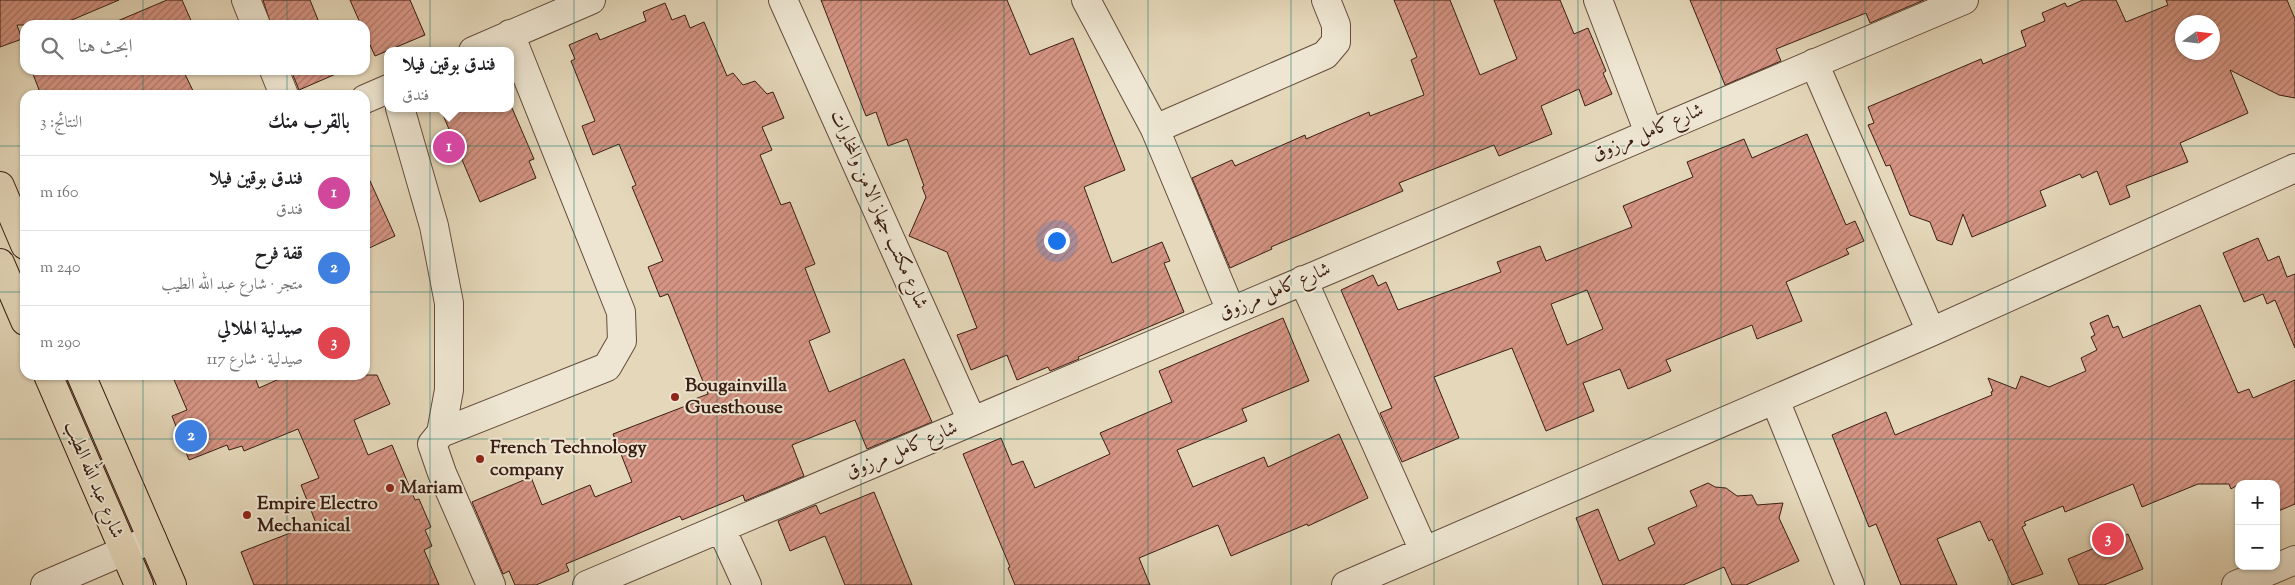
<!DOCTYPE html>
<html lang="ar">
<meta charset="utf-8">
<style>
:root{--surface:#fff;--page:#f6f6f6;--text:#202124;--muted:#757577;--line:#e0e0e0;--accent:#0b8043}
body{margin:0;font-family:"Sorts Mill Goudy",Amiri,serif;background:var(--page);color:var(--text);direction:rtl}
.controls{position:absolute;right:15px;bottom:15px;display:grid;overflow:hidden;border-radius:10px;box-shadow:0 1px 4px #0004}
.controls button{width:45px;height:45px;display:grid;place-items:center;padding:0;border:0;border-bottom:1px solid var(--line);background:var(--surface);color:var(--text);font:25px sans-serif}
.compass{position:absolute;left:2175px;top:15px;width:45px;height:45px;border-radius:50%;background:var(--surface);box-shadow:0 1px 4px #0004;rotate:76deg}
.you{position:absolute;left:1056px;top:240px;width:18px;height:18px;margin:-12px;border:4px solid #fff;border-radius:50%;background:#1a73e8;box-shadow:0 0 0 8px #1a73e833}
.badge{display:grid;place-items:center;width:32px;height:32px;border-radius:50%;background:var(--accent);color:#fff;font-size:16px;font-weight:700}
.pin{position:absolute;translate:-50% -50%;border:2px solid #fff;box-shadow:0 1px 5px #0006}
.popup{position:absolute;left:384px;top:47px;width:130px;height:65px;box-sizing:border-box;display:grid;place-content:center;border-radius:10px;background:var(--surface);filter:drop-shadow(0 1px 4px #0005);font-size:16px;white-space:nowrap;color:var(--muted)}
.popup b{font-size:19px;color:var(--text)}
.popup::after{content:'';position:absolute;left:50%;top:100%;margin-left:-10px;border:10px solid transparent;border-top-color:var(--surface)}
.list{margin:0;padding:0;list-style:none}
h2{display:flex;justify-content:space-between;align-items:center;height:65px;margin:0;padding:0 20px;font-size:21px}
h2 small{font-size:16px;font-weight:400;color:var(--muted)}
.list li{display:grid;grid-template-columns:32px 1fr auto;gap:15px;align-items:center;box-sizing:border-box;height:75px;padding:0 20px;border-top:1px solid var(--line)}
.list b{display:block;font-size:19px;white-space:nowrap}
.list p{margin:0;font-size:16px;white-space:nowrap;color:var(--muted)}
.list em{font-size:16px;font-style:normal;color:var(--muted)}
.icon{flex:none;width:28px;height:28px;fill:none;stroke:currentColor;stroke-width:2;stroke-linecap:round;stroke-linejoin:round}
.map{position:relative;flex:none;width:2295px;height:585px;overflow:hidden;direction:ltr}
.search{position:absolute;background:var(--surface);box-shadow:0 1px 4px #0004;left:20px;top:20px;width:350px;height:55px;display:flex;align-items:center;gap:12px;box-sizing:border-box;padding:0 18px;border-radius:15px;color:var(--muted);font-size:19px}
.panel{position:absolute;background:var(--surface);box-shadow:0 1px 4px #0004;left:20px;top:90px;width:350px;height:290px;border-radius:15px;direction:rtl}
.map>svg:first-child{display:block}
.building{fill:url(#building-hatch);stroke:#391d13;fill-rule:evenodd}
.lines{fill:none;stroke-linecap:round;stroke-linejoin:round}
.minor-casing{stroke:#644c3d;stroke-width:30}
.major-casing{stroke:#391d13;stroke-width:30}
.minor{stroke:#eee6d2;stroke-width:28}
.major{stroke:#e5d8ba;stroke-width:28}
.grid{fill:none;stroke:#0f766e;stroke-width:1;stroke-opacity:0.55}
.poi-dot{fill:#8f2418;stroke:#eee6d2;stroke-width:2}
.labels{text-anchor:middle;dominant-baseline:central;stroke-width:4;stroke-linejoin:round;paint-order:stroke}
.street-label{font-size:19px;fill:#391d13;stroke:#eee6d2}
.poi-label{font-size:19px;font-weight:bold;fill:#391d13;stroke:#eee6d2;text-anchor:start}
</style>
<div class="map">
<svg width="2295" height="585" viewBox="0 0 2295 585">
<defs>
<pattern id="building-hatch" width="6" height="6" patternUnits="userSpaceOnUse" patternTransform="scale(1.25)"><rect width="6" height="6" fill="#d69584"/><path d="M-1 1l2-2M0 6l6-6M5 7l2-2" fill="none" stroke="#af796b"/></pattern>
</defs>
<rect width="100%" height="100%" fill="#e5d8ba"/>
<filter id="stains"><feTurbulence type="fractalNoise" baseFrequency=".004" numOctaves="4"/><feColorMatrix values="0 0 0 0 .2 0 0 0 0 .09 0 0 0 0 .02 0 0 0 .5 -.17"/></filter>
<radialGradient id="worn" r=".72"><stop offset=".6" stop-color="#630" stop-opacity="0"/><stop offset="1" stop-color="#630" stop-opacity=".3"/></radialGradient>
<path class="building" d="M 0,0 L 119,0 L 60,25 L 17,25 L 22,39 L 0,47 Z
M 167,0 L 182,0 L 193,25 L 108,25 Z
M 263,0 L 310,0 L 320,25 L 271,25 Z
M 350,0 L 410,0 L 425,35 L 375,56 L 365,34 L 365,25 L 361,25 Z
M 821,0 L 1007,0 L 1030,55 L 1073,38 L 1125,170 L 1084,187 L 1112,263 L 1162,242 L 1170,261 L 1164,263 L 1184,312 L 1078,357 L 1079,359 L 1050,371 L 1048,367 L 1017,380 L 1007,355 L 971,370 L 957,335 L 977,328 L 947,252 L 909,236 L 926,197 L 922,187 L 924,186 L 907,139 L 888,146 L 876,112 L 866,116 Z
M 1394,0 L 1450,0 L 1480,75 L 1517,59 L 1494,0 L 1560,0 L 1574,34 L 1588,28 L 1606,71 L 1603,73 L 1612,94 L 1585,106 L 1579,89 L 1541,106 L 1552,134 L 1499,156 L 1494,145 L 1399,183 L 1403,191 L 1271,247 L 1272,249 L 1230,268 L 1192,178 L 1232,160 L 1235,166 L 1305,135 L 1306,139 L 1369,112 L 1370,116 L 1424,95 L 1411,60 L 1417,57 Z
M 1690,0 L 1924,0 L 1870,23 L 1866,13 L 1776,49 L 1781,61 L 1725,85 Z
M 2083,0 L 2116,0 L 2126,22 L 2168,5 L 2166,0 L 2287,0 L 2295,19 L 2295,98 L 2279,95 L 2230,70 L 2248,113 L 2180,143 L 2188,162 L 2126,186 L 2130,197 L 2110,205 L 2097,171 L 2082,178 L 2080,174 L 2040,191 L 2046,206 L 1972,237 L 1963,214 L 1952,245 L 1937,240 L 1930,222 L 1910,215 L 1890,165 L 1886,166 L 1868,125 L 1874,123 L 1868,107 L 1981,59 L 1983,64 L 2026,46 L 2021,31 L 2045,21 L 2042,13 L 2065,3 L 2067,7 ZM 2182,22 L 2212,22 L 2212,52 L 2182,52 Z
M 665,3 L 672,20 L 685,15 L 690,28 L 704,22 L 727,76 L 733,73 L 743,85 L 755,81 L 767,94 L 773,92 L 784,118 L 762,127 L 772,150 L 760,155 L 781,205 L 790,202 L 815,264 L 805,268 L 830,332 L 809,341 L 829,392 L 904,359 L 932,422 L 867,449 L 855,420 L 792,445 L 804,476 L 745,501 L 743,495 L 682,520 L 680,516 L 566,564 L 569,571 L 536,585 L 515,585 L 509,571 L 503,574 L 472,502 L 531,477 L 542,505 L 590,485 L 595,497 L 632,482 L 613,434 L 696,402 L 695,399 L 708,394 L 668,294 L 660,297 L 648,267 L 663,261 L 632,187 L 636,185 L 619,144 L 593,155 L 582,126 L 595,121 L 571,61 L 575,59 L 569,45 L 597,33 L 600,40 L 646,21 L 643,12 Z
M 43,70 L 183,70 L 195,95 L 41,95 L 33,74 Z
M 291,70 L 345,70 L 299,90 Z
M 440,108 L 512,108 L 534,159 L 529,161 L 536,178 L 480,202 Z
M 1807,134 L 1846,225 L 1855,221 L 1864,241 L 1846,249 L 1849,254 L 1786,282 L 1802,321 L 1757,339 L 1752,325 L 1666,360 L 1671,371 L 1628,389 L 1620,369 L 1583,383 L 1594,411 L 1546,431 L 1512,348 L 1434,377 L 1459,438 L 1402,462 L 1380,413 L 1392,408 L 1341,290 L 1373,275 L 1378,286 L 1386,282 L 1398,310 L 1501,272 L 1497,262 L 1540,246 L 1546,261 L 1632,227 L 1623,206 L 1693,177 L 1687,162 L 1744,139 L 1752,158 ZM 1587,290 L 1603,329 L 1567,345 L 1551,304 Z
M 365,170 L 395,236 L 365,250 Z
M 2258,238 L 2268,261 L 2279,256 L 2287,277 L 2295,274 L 2295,348 L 2275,300 L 2267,304 L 2263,294 L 2244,302 L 2223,253 Z
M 2200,305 L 2238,393 L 2249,389 L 2253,398 L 2295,380 L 2295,504 L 2276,512 L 2276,484 L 2239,484 L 2231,489 L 2229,484 L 2198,484 L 2142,507 L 2133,484 L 2065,512 L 2063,506 L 2024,522 L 2026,525 L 2022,527 L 2043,574 L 2012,585 L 1992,539 L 1989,541 L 1980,521 L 1937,539 L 1957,585 L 1901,585 L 1876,524 L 1869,527 L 1832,435 L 1886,412 L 1895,435 L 1992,395 L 1991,392 L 1993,391 L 1988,378 L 2016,389 L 2021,376 L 2049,387 L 2086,371 L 2081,358 L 2097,350 L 2091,337 L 2095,335 L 2090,323 L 2108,315 L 2113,328 L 2118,326 L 2123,338 Z
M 1283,318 L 1309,381 L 1242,409 L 1247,421 L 1177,450 L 1193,487 L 1264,457 L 1268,467 L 1339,434 L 1368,498 L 1308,526 L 1307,524 L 1231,556 L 1218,525 L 1139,558 L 1150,585 L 1015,585 L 1008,568 L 1010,567 L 963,454 L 1001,438 L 1012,465 L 1023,461 L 1035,488 L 1110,454 L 1100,433 L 1172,402 L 1159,371 Z
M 172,375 L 254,375 L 259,388 L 288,375 L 377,375 L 390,404 L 354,420 L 368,455 L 392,445 L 415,500 L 419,499 L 431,527 L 425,530 L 432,546 L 424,550 L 439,585 L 254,585 L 241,552 L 316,523 L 301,485 L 319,478 L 298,429 L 244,451 L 242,446 L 229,450 L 227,445 L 189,460 L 172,416 L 187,410 Z
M 1708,483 L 1715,487 L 1726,488 L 1737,496 L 1752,495 L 1757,505 L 1783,503 L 1779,518 L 1799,561 L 1746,585 L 1732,585 L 1724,567 L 1683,585 L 1603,585 L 1576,518 L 1598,509 L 1619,561 L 1655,544 L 1648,528 L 1697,506 L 1690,491 Z
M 874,492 L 912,585 L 845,585 L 825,536 L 790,551 L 778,521 L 816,505 L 820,514 Z
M 2128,534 L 2143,569 L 2104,585 L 2079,585 L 2068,559 Z"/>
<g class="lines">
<defs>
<path id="minor" d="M 246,0 L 256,25
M 783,0 L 972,421
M 1086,0 L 1155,129 L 1231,311
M 1598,0 L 1649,133
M 473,51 L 591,0
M 1814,63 L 1931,332
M 274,70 L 284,95
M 365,99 L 388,89
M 400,108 L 434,226 L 449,303 L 449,390 L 441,433
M 1155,129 L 1325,55 L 1336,42 L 1336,25 L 1326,0
M 1303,280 L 1424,551
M 1775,400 L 1850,585
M 721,528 L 747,585
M 45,585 L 152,539
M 491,585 L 442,473 L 432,444 L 441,433 L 607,367 L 622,341 L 621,312 L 510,34
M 587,585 L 1964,0
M 1346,585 L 1931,332 L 2295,168
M 2236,585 L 2295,560"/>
<path id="major" d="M 0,186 L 25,245
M 0,263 L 25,321
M 48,375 L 139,585
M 81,375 L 172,585"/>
</defs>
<use href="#minor" class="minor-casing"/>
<use href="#major" class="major-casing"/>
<use href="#minor" class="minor"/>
<use href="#major" class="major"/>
</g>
<path class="grid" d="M 143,0 L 143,25M 287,0 L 287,25M 430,0 L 430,585M 574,0 L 574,585M 717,0 L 717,585M 861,0 L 861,585M 1004,0 L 1004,585M 1148,0 L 1148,585M 1291,0 L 1291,585M 1434,0 L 1434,585M 1578,0 L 1578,585M 1721,0 L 1721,585M 1865,0 L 1865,585M 2008,0 L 2008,585M 2152,0 L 2152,585M 143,70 L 143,95M 287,70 L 287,95M 0,146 L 25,146M 365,146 L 2295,146M 0,292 L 25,292M 365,292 L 2295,292M 143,375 L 143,585M 287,375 L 287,585M 0,439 L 2295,439"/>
<g class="poi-dot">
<circle cx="675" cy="397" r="5"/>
<circle cx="480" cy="459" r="5"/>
<circle cx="390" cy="488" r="5"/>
<circle cx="247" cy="515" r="5"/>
</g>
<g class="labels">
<g class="street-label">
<text transform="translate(1648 133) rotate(-23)">شارع كامل مرزوق</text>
<text transform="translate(878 210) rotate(66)">شارع مكتب جهاز الامن والمخابرات</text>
<text transform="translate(1275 292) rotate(-23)">شارع كامل مرزوق</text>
<text transform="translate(902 451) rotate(-23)">شارع كامل مرزوق</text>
<text transform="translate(93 480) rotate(67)">شارع عبد الله الطيب</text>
</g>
<g class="poi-label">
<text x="685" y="386">Bougainvilla<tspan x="685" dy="22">Guesthouse</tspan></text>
<text x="490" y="448">French Technology<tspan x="490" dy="22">company</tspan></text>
<text x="400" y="488">Mariam</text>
<text x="257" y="504">Empire Electro<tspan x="257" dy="22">Mechanical</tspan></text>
</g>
</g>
<rect width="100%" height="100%" filter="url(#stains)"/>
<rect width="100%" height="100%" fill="url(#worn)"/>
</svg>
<div class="controls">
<button>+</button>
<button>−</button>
</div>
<svg class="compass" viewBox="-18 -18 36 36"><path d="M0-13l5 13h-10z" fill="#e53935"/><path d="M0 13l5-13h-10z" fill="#757577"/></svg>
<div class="you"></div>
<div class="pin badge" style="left:449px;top:147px;background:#d1479c">1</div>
<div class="popup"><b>فندق بوقين فيلا</b>فندق</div>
<div class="pin badge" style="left:191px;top:436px;background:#3f7fe0">2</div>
<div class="pin badge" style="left:2108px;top:539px;background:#e0444e">3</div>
<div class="search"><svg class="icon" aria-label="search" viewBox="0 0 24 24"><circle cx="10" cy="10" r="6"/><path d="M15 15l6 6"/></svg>ابحث هنا</div>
<section class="panel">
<h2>بالقرب منك<small>النتائج: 3</small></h2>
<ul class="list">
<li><span class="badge" style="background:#d1479c">1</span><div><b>فندق بوقين فيلا</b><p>فندق</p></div><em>160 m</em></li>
<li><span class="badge" style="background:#3f7fe0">2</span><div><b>قفة فرح</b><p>متجر · شارع عبد الله الطيب</p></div><em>240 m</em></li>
<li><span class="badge" style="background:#e0444e">3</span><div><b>صيدلية الهلالي</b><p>صيدلية · شارع 117</p></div><em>290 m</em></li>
</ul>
</section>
</div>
